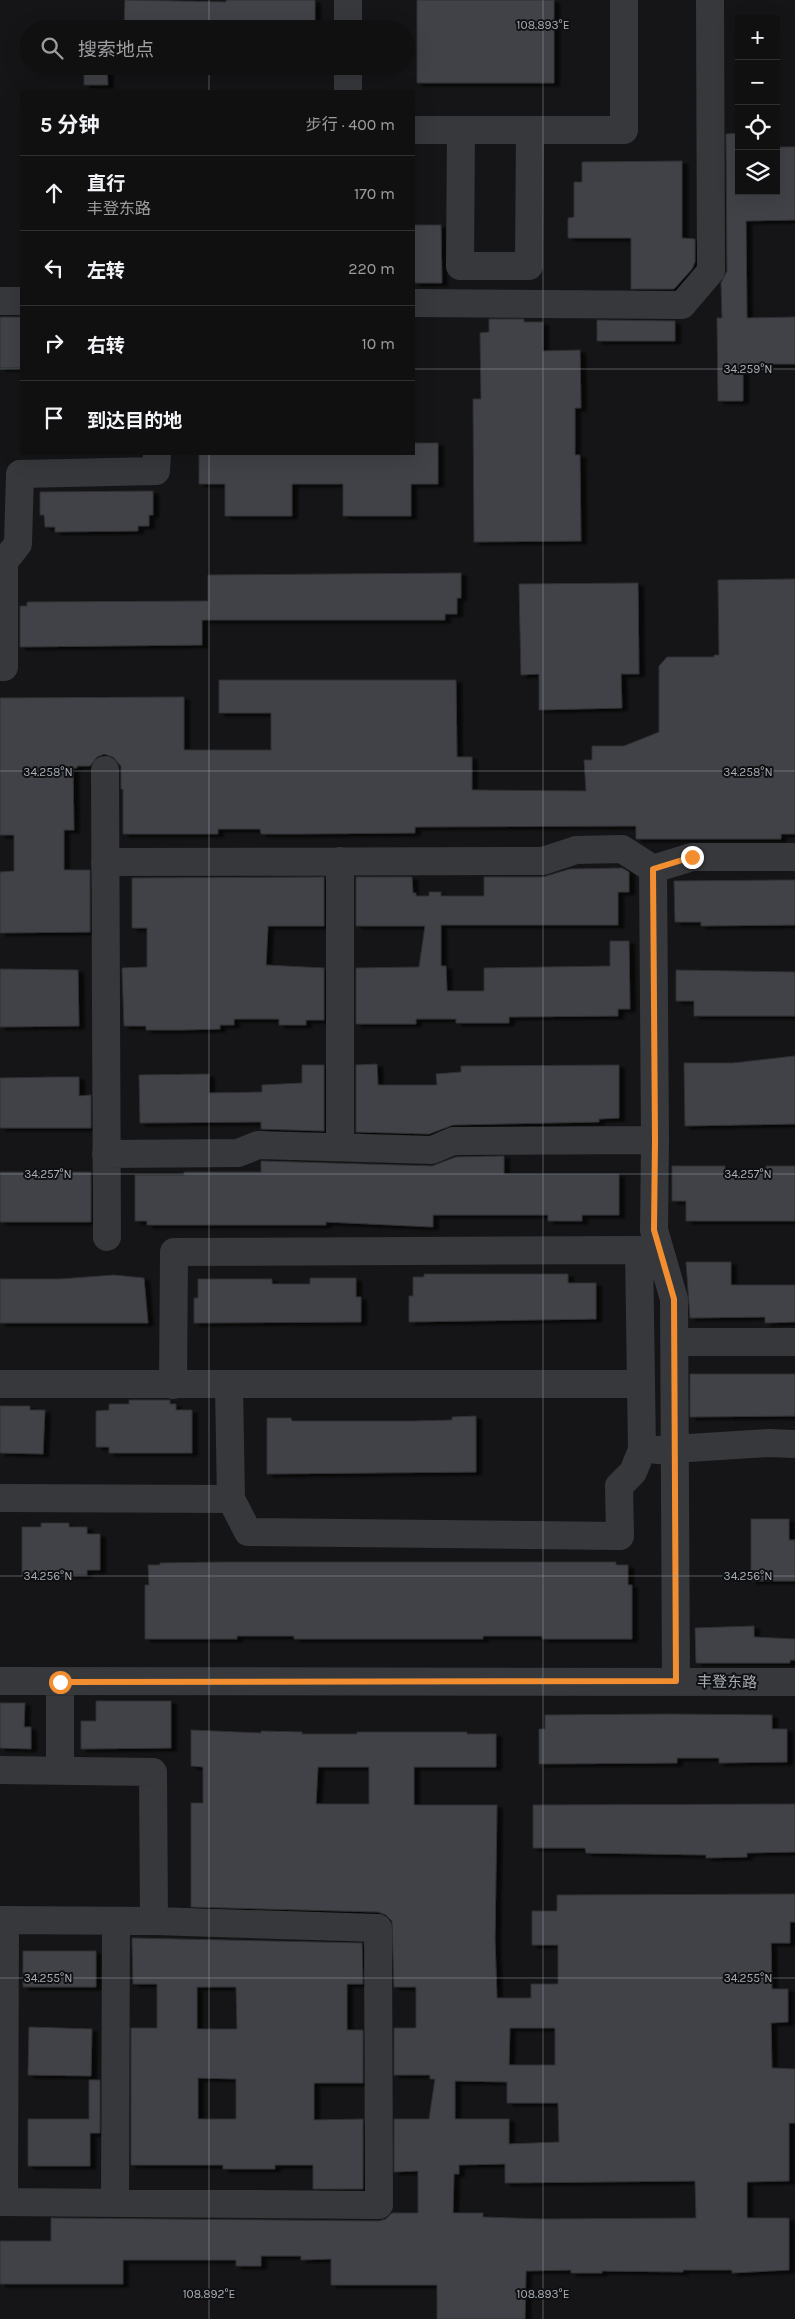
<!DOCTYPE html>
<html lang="zh">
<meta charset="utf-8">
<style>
:root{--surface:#101011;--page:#19191a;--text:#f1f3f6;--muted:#9c9d9f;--line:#303031}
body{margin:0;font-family:Karla,"Noto Sans SC",sans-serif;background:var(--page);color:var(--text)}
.controls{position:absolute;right:15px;top:15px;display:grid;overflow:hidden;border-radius:0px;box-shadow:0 5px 20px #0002}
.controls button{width:45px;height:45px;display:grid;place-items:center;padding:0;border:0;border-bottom:1px solid var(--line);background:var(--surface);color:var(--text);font:25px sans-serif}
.stop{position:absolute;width:15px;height:15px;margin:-11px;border:4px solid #f38e30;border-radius:50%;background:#fff}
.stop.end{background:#f38e30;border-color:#fff;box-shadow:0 1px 5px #0008}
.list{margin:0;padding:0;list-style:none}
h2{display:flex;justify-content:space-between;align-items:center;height:65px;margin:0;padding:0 20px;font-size:21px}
h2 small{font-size:16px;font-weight:400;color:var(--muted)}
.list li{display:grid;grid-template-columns:32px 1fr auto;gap:15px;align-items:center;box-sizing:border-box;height:75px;padding:0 20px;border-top:1px solid var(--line)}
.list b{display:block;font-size:19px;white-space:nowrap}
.list p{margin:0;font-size:16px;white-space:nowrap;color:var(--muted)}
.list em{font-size:16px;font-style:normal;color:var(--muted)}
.icon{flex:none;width:28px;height:28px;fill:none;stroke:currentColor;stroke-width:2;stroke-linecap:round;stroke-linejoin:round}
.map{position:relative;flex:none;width:795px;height:2319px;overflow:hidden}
.search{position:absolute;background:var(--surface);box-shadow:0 5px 20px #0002;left:20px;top:20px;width:395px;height:55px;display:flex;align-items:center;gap:12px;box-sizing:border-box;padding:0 18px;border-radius:28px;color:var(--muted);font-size:19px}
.panel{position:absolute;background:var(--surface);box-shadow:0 5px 20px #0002;left:20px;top:90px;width:395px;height:365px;border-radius:0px}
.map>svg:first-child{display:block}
.building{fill:#414347;stroke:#2f3033;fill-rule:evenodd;filter:url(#shadow)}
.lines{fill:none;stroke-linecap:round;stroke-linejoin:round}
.minor{stroke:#36383c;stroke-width:28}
.route{stroke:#f38e30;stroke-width:6}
.ticks{fill:none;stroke:#a7afb7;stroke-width:1;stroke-opacity:0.45}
.labels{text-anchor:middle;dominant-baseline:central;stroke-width:4;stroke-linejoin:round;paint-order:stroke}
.street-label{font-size:15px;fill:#a7afb7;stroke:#101012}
.ticks-label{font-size:12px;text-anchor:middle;fill:#a7afb7;stroke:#101012;stroke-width:4;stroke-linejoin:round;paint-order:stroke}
</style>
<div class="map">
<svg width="795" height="2319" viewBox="0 0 795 2319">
<defs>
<filter id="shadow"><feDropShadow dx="5.5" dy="3" stdDeviation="1" flood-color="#0009"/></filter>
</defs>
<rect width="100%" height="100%" fill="#151517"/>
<path class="building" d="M 125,0 L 226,2 L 226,0 L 315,0 L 315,29 L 124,29 Z
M 417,0 L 554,0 L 554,83 L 417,83 Z
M 84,66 L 107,66 L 108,85 L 84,85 Z
M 739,133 L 739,191 L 776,191 L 776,147 L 795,147 L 795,220 L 746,221 L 747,318 L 795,317 L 795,364 L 743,364 L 743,401 L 718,401 L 717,318 L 722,318 L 721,283 L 727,271 L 726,134 Z
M 682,161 L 682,238 L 695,239 L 695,262 L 692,269 L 674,289 L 631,289 L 631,238 L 568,238 L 568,218 L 574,217 L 574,182 L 582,182 L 582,162 Z
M 414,225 L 441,225 L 442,283 L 414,283 Z
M 0,317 L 21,317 L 21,368 L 0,368 Z
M 489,319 L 524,319 L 524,322 L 543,322 L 543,351 L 580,350 L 581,408 L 575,408 L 575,455 L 580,455 L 581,541 L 474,542 L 473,399 L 481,399 L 480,333 L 489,332 Z
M 597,320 L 675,321 L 675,341 L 597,341 Z
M 414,443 L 438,443 L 438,484 L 411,484 L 411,516 L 343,516 L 343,484 L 292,484 L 292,516 L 225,516 L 225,484 L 199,484 L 199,454 L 414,454 Z
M 153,491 L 153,515 L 149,515 L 149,526 L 138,526 L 138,531 L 55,532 L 55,527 L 45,527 L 44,515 L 40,515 L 40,492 Z
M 461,573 L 461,598 L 457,598 L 457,614 L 445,614 L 445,620 L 202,620 L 202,645 L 20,647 L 20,606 L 27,606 L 27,602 L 208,601 L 208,575 Z
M 795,579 L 795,834 L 781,834 L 781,839 L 636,839 L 636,826 L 415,827 L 415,833 L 303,834 L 261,834 L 260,829 L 218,829 L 218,834 L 123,834 L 123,789 L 121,789 L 121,766 L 113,757 L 104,754 L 97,757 L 90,766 L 77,766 L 77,768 L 73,768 L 74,830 L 64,830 L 64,870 L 90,870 L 90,932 L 0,933 L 0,872 L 14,871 L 14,835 L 0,835 L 0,698 L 184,697 L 184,750 L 271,750 L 271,713 L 219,713 L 219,680 L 456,680 L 457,757 L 472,757 L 472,790 L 586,791 L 584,760 L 592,760 L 592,746 L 624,746 L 659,732 L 659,666 L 667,657 L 714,657 L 714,655 L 719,655 L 718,580 Z
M 638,583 L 639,674 L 621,674 L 622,708 L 539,710 L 539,674 L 521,675 L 519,584 Z
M 622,868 L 629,872 L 629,892 L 618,892 L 618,925 L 441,925 L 441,966 L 446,966 L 447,991 L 484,991 L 484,968 L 610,966 L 610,941 L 629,941 L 630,1009 L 618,1009 L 618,1016 L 509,1017 L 509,1023 L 456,1023 L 456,1019 L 416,1019 L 416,1024 L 356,1024 L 356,968 L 419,967 L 425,926 L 356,926 L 356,877 L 412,877 L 413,893 L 416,893 L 416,896 L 429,896 L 429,892 L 441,892 L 441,896 L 484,896 L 484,877 L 543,877 L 570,869 Z
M 324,877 L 324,926 L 268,926 L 266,965 L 324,968 L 324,1020 L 306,1020 L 306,1025 L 279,1025 L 279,1019 L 234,1019 L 234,1025 L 220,1025 L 220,1029 L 183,1030 L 146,1030 L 146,1026 L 124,1026 L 122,968 L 147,967 L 147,928 L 132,928 L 132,878 Z
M 785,880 L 795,880 L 795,925 L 701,926 L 701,922 L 675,922 L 674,881 Z
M 0,969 L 78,970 L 79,1026 L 0,1027 Z
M 676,970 L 795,972 L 795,1016 L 694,1016 L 694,1001 L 676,1001 Z
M 795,1056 L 795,1124 L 685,1126 L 684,1063 L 733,1063 Z
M 377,1064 L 378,1085 L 437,1085 L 436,1074 L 461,1072 L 461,1066 L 619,1065 L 619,1118 L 599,1119 L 599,1122 L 453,1125 L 429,1134 L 356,1132 L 356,1065 Z
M 302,1065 L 324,1065 L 324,1131 L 261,1129 L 261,1122 L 140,1123 L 139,1075 L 209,1074 L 209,1093 L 262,1092 L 262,1085 L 302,1083 Z
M 53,1077 L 79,1077 L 79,1096 L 91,1095 L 91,1128 L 0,1128 L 0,1078 Z
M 504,1156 L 504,1174 L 619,1174 L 619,1215 L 582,1215 L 582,1221 L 548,1221 L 548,1215 L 433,1215 L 433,1227 L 326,1222 L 326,1225 L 147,1225 L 147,1221 L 135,1221 L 135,1175 L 184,1175 L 184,1172 L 261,1172 L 261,1161 L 432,1166 L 456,1157 Z
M 672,1166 L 725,1166 L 725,1174 L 766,1173 L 766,1166 L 795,1166 L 795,1221 L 686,1221 L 686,1201 L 672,1201 Z
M 0,1172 L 91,1172 L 91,1222 L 0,1222 Z
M 686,1262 L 731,1262 L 731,1285 L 795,1285 L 795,1322 L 765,1323 L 765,1317 L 690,1318 Z
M 424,1274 L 568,1274 L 568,1283 L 596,1283 L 596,1319 L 409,1322 L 409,1296 L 413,1296 L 413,1277 L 424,1277 Z
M 114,1275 L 144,1278 L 148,1323 L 0,1323 L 0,1279 L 60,1279 Z
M 310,1278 L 356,1278 L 356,1297 L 361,1297 L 361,1322 L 194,1323 L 194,1298 L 198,1298 L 198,1279 L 272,1279 L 272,1284 L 310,1284 Z
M 690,1374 L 795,1374 L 795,1416 L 690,1417 Z
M 129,1400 L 170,1400 L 170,1404 L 176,1404 L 176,1410 L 192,1410 L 192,1453 L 109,1453 L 109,1447 L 96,1447 L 96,1411 L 109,1410 L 109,1404 L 129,1404 Z
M 0,1406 L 30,1406 L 30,1410 L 45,1410 L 43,1454 L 0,1453 Z
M 476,1416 L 476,1472 L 267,1474 L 267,1418 L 291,1418 L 292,1421 L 414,1421 L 452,1420 L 452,1417 Z
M 751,1519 L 789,1519 L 789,1540 L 795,1540 L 795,1581 L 751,1581 Z
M 41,1523 L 69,1523 L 69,1527 L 87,1527 L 87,1534 L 100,1534 L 100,1570 L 87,1570 L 87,1575 L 22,1575 L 22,1527 L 41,1527 Z
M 221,1562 L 616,1562 L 616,1565 L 628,1565 L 628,1585 L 632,1585 L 632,1639 L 542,1639 L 542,1636 L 483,1636 L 483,1639 L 294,1639 L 294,1636 L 237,1636 L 237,1639 L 145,1639 L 145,1585 L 149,1585 L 148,1565 L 160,1565 L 160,1563 Z
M 754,1626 L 754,1637 L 795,1639 L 795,1660 L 790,1660 L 790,1663 L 696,1663 L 695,1628 Z
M 96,1701 L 171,1701 L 171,1748 L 81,1749 L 81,1721 L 96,1721 Z
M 0,1703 L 25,1703 L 24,1727 L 31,1727 L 31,1749 L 0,1748 Z
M 670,1714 L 772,1715 L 772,1729 L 787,1729 L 787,1762 L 719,1763 L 719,1758 L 677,1758 L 677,1763 L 539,1764 L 539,1729 L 545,1729 L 545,1715 Z
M 191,1730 L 261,1733 L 261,1731 L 302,1732 L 302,1734 L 357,1734 L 357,1732 L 467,1732 L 467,1734 L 496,1734 L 496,1767 L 414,1767 L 414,1805 L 497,1805 L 495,1939 L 497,1998 L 531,1998 L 531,1984 L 558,1984 L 558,1945 L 532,1945 L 532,1911 L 557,1911 L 557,1895 L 795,1894 L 795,1922 L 790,1922 L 790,1943 L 771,1943 L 772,1989 L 788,1989 L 788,2022 L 771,2023 L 772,2068 L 795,2069 L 795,2123 L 789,2123 L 789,2181 L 747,2182 L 747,2218 L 789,2218 L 789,2270 L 732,2273 L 732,2270 L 683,2270 L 683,2272 L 602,2271 L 602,2273 L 571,2273 L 571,2270 L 526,2271 L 525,2319 L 437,2319 L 437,2285 L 331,2285 L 331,2259 L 301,2260 L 301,2256 L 261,2256 L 261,2266 L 236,2266 L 236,2260 L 123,2260 L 123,2284 L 0,2284 L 0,2241 L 51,2241 L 51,2218 L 379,2221 L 386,2219 L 392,2213 L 418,2213 L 418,2171 L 394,2172 L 394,2119 L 429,2119 L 435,2079 L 430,2079 L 430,2075 L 394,2075 L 394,2028 L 416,2028 L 416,1987 L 394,1987 L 392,1921 L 386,1915 L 378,1912 L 191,1907 L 191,1803 L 203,1803 L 203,1767 L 191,1766 ZM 318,1767 L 369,1767 L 369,1804 L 316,1804 ZM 510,2028 L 555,2028 L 555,2065 L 509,2065 ZM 455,2081 L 507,2082 L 507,2103 L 558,2103 L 559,2142 L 509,2144 L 509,2119 L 455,2119 ZM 505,2164 L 505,2183 L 695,2181 L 696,2218 L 543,2219 L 483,2217 L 483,2213 L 453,2213 L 454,2174 L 459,2174 L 459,2165 Z
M 795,1804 L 795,1852 L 747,1853 L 747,1857 L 706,1858 L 706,1855 L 586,1853 L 585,1848 L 533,1848 L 533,1805 Z
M 132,1938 L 362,1943 L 363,1984 L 347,1984 L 347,2030 L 363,2030 L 363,2083 L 314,2083 L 314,2120 L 363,2119 L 363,2189 L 313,2189 L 313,2165 L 275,2165 L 275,2169 L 223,2169 L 223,2165 L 131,2165 L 131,2028 L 157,2028 L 157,1984 L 133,1984 ZM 197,1987 L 236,1987 L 237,2029 L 197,2029 ZM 198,2078 L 236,2079 L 236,2119 L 198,2119 Z
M 23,1951 L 96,1951 L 96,1987 L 23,1987 Z
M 29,2027 L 92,2029 L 91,2076 L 28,2075 Z
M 89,2080 L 100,2080 L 100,2133 L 90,2133 L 90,2166 L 28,2166 L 28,2119 L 89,2119 Z"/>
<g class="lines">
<path class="minor" d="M 348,29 L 348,0
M 348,91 L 348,66
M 414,130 L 624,130 L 624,0
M 461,130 L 460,266 L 529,266 L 530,130
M 0,301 L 21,301
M 414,303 L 682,305 L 711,271 L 710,0
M 0,667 L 4,667 L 4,562 L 18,544 L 20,474 L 156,471 L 157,454
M 105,770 L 107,1237
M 105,862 L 543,861 L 576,850 L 622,849 L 653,869 L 692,857 L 795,857
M 653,869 L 655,1140 L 654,1230 L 674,1299 L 676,1681
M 340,1147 L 340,861
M 106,1154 L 238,1153 L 258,1145 L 432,1150 L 453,1141 L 655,1140
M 674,1342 L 795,1342
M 0,1384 L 641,1384
M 173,1385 L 174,1252 L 639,1250 L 642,1450 L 633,1472 L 619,1486 L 620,1536 L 248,1532 L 231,1499
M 657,1450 L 769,1443 L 795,1444
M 0,1498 L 231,1499 L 229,1386
M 0,1681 L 795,1682
M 0,1770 L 153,1772 L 154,1921 L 0,1920
M 60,1770 L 60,1682
M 0,2202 L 379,2205 L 378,1928 L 154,1921
M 4,2202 L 5,1920
M 115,2203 L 116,1921"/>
</g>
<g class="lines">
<path class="route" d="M 60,1682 L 676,1681 L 674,1299 L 654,1230 L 655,1140 L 653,869 L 692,857"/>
</g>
<path class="ticks" d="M 209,0 L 209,29M 543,0 L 543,2319M 209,66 L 209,91M 0,369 L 21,369M 414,369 L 795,369M 209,454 L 209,2319M 0,771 L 795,771M 0,1174 L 795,1174M 0,1576 L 795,1576M 0,1978 L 795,1978"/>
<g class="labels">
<g class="street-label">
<text transform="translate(727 1682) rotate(1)">丰登东路</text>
</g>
</g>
<g class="ticks-label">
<text x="543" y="29">108.893°E</text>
<text x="748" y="373">34.259°N</text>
<text x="48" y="776">34.258°N</text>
<text x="748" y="776">34.258°N</text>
<text x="48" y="1178">34.257°N</text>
<text x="748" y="1178">34.257°N</text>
<text x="48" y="1580">34.256°N</text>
<text x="748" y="1580">34.256°N</text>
<text x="48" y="1982">34.255°N</text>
<text x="748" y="1982">34.255°N</text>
<text x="209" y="2298">108.892°E</text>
<text x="543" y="2298">108.893°E</text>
</g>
</svg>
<div class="controls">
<button>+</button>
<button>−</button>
<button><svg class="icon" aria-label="locate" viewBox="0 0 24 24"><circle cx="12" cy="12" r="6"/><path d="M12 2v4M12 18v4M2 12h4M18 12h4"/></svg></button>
<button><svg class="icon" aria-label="layers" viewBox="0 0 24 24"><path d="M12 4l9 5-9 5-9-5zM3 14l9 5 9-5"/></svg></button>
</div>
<div class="stop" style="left:60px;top:1682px"></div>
<div class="stop end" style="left:692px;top:857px"></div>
<div class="search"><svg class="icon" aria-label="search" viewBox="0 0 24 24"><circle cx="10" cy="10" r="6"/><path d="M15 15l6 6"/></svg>搜索地点</div>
<section class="panel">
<h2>5 分钟<small>步行 · 400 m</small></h2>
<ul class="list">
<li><svg class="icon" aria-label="ahead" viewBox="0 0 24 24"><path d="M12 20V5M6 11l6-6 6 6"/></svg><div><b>直行</b><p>丰登东路</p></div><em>170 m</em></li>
<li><svg class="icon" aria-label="left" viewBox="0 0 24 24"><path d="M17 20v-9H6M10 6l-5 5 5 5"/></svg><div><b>左转</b></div><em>220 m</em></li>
<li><svg class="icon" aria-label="right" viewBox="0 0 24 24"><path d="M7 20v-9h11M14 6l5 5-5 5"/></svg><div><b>右转</b></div><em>10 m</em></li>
<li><svg class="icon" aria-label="arrive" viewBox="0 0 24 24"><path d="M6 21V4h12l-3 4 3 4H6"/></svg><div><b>到达目的地</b></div></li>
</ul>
</section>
</div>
